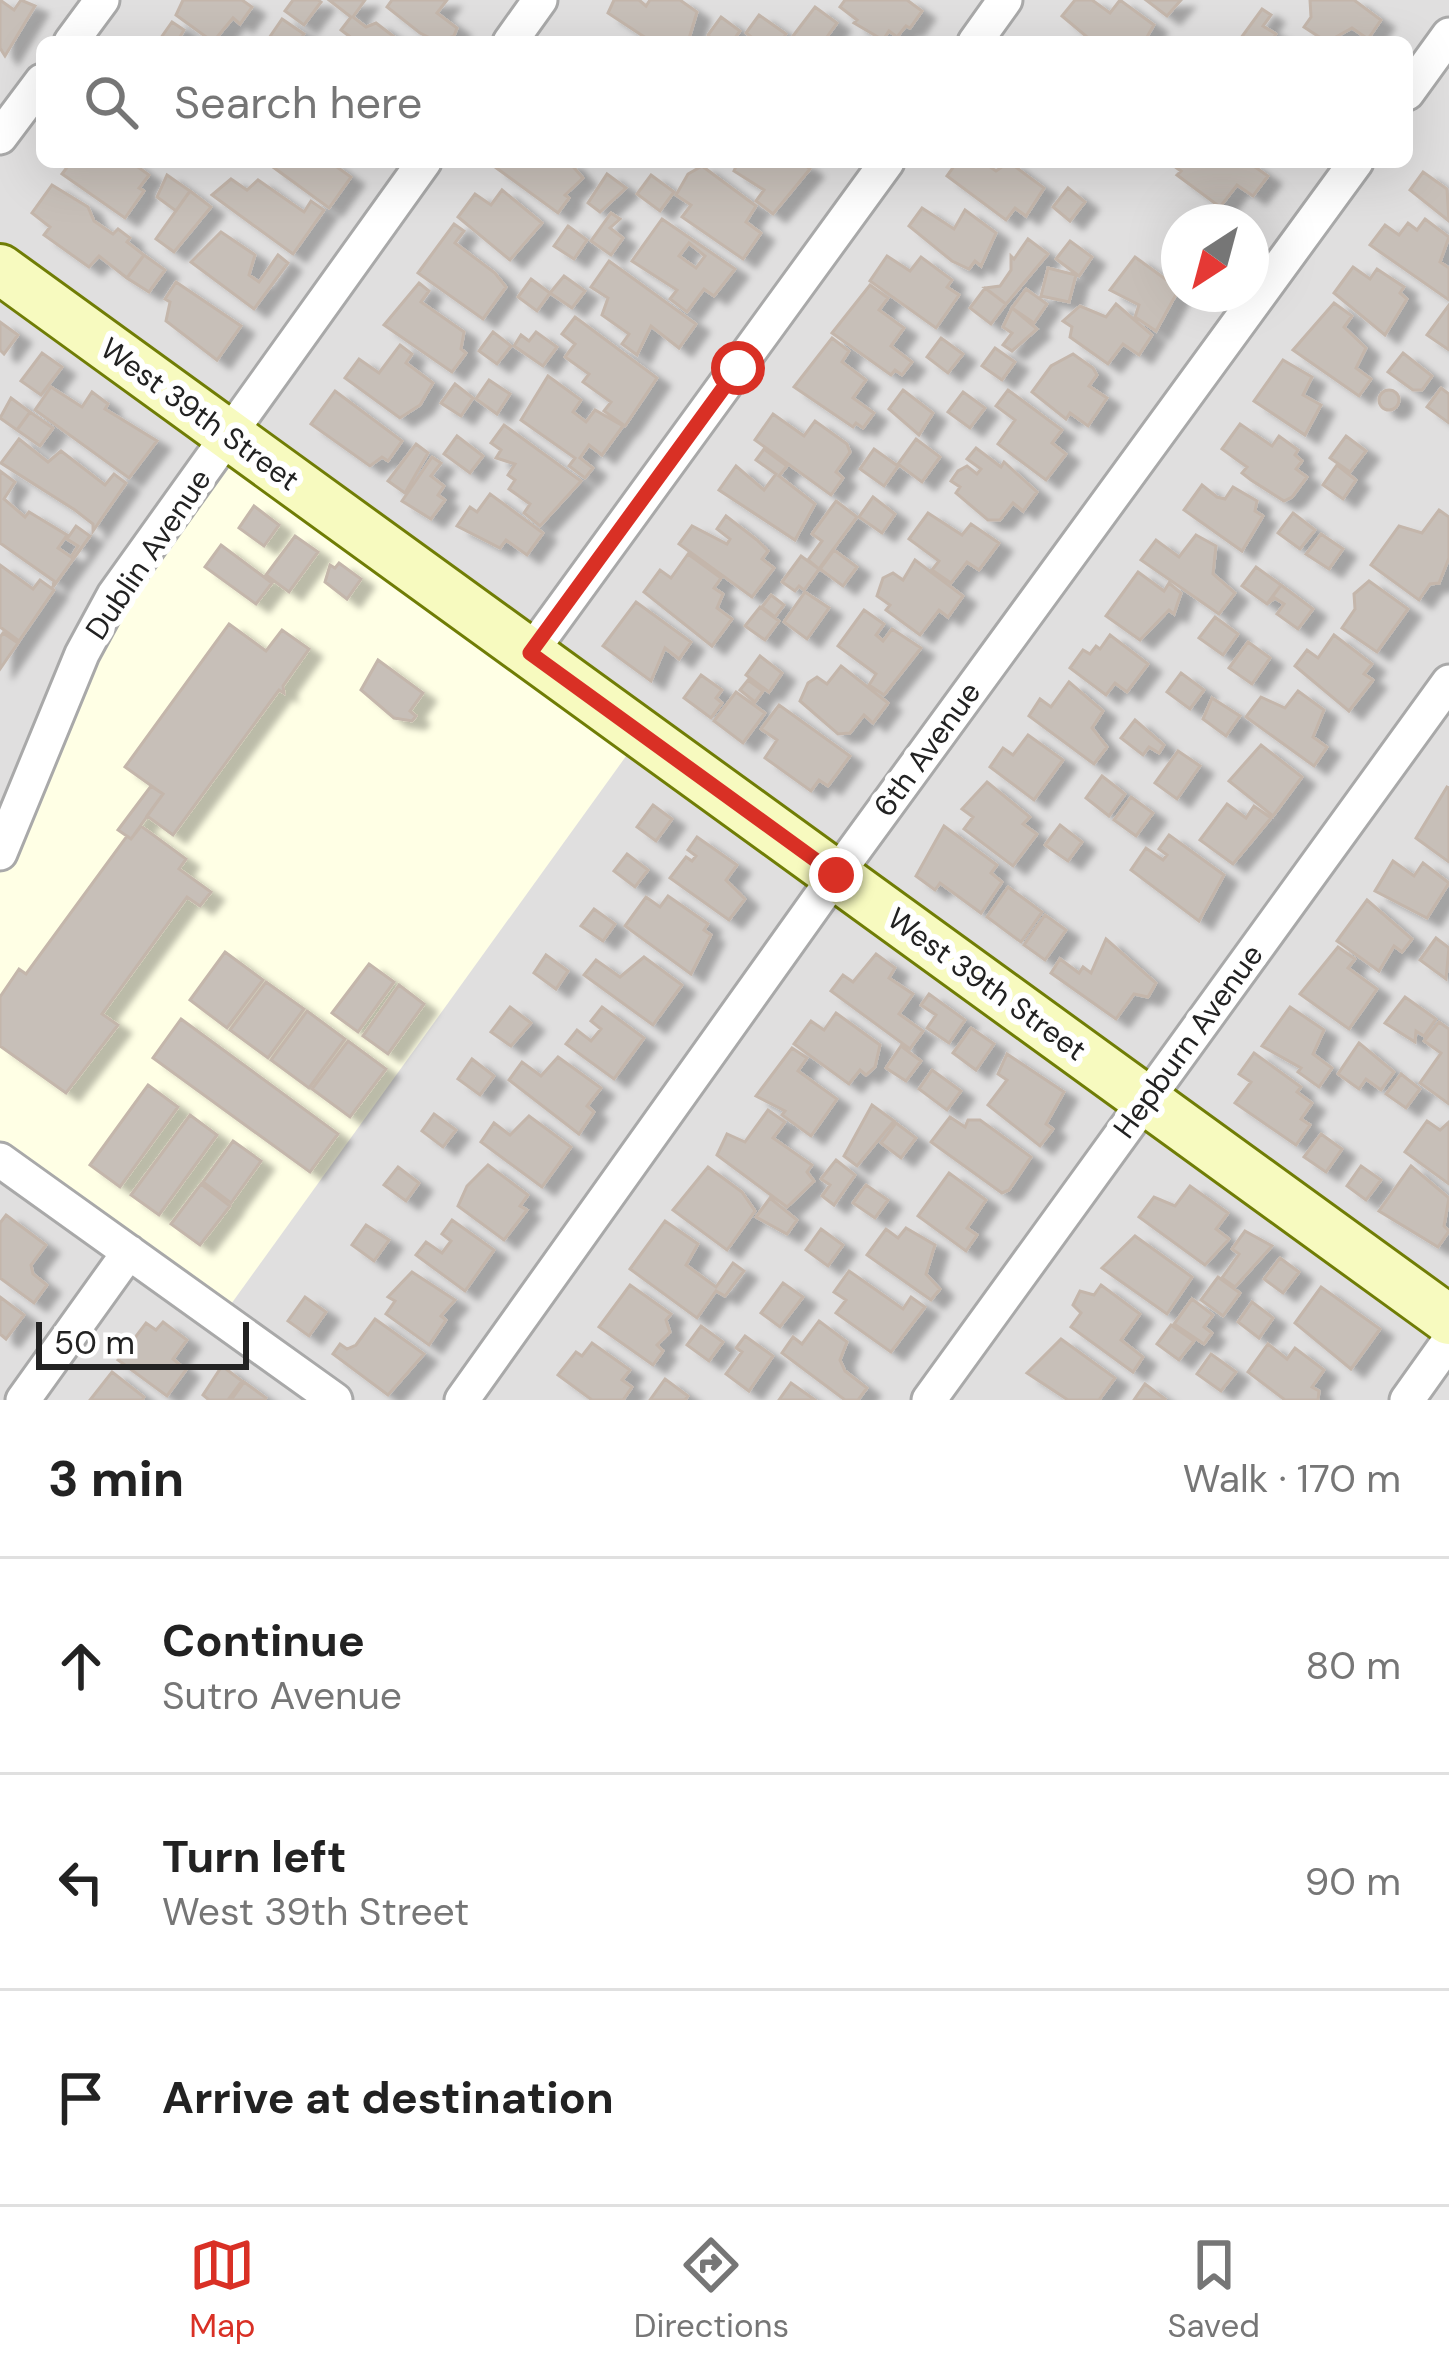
<!DOCTYPE html>
<meta charset="utf-8">
<style>
:root{--surface:#fff;--page:#f6f6f6;--text:#222;--muted:#767676;--line:#e0e0e0;--accent:#d93025}
body{margin:0;font-family:"DM Sans",sans-serif;background:var(--page);color:var(--text)}
.compass{position:absolute;left:1161px;top:204px;width:108px;height:108px;border-radius:50%;background:var(--surface);box-shadow:0 12px 48px #0002;rotate:216deg}
.scale{position:absolute;left:36px;bottom:30px;width:213px;box-sizing:border-box;padding-left:12px;border:6px solid #222;border-top:0;font-size:33px;line-height:42px;white-space:nowrap;color:#222;-webkit-text-stroke:9px #fff;paint-order:stroke}
.stop{position:absolute;width:36px;height:36px;margin:-27px;border:9px solid #d93025;border-radius:50%;background:#fff}
.stop.end{background:#d93025;border-color:#fff;box-shadow:0 3px 12px #0008}
.list{margin:0;padding:0;list-style:none}
h2{display:flex;justify-content:space-between;align-items:center;height:156px;margin:0;padding:0 48px;font-size:51px}
h2 small{font-size:39px;font-weight:400;color:var(--muted)}
.list li{display:grid;grid-template-columns:78px 1fr auto;gap:36px;align-items:center;box-sizing:border-box;height:216px;padding:0 48px;border-top:3px solid var(--line)}
.list b{display:block;font-size:45px;white-space:nowrap}
.list p{margin:0;font-size:39px;white-space:nowrap;color:var(--muted)}
.list em{font-size:39px;font-style:normal;color:var(--muted)}
.icon{flex:none;width:66px;height:66px;fill:none;stroke:currentColor;stroke-width:2;stroke-linecap:round;stroke-linejoin:round}
.map{position:relative;flex:none;width:1449px;height:1400px;overflow:hidden}
.search{position:absolute;background:var(--surface);box-shadow:0 12px 48px #0002;left:36px;right:36px;top:36px;height:132px;display:flex;align-items:center;gap:30px;box-sizing:border-box;padding:0 42px;border-radius:18px;color:var(--muted);font-size:45px}
.sheet{height:804px;background:var(--surface)}
nav{display:flex;justify-content:space-around;align-items:center;box-sizing:border-box;height:168px;border-top:3px solid var(--line);background:var(--surface);font-size:33px;color:var(--muted)}
nav a{display:grid;justify-items:center;gap:6px}
nav .on{color:var(--accent)}
.map>svg:first-child{display:block}
.residential{fill:#e0dfdf;fill-rule:evenodd}
.education{fill:#ffffe5}
.building{fill:#c7bfb8;stroke:#c4b6ab;stroke-width:3;fill-rule:evenodd;filter:url(#shadow)}
.lines{fill:none;stroke-linecap:round;stroke-linejoin:round}
.street-casing{stroke:#a9a9a9;stroke-width:39}
.secondary-casing{stroke:#707d05;stroke-width:54}
.street{stroke:#fff;stroke-width:33}
.secondary{stroke:#f7fabf;stroke-width:48}
.route{stroke:#d93025;stroke-width:15}
.labels{text-anchor:middle;dominant-baseline:central;stroke-width:12;stroke-linejoin:round;paint-order:stroke}
.street-label{font-size:30px;fill:#222;stroke:#fff}
</style>
<div class="map">
<svg width="1449" height="1400" viewBox="0 0 1449 1400">
<defs>
<filter id="shadow"><feDropShadow dx="13" dy="8" stdDeviation="3" flood-color="#0004"/></filter>
</defs>
<rect width="100%" height="100%" fill="#f2efe9"/>
<path class="residential" d="M 0,0 L 1449,0 L 1449,1400 L 0,1400 ZM 42,42 L 1407,42 L 1407,162 L 42,162 ZM 1179,222 L 1251,222 L 1251,294 L 1179,294 Z"/>
<path class="education" d="M 228,434 L 642,734 L 221,1318 L 0,1161 L 0,853 L 82,654 Z"/>
<path class="building" d="M 0,0 L 14,10 L 21,0 L 35,6 L 5,56 L 0,48 Z
M 183,0 L 242,0 L 252,7 L 240,24 L 233,18 L 213,42 L 176,15 Z
M 293,0 L 318,0 L 321,2 L 304,25 L 285,11 Z
M 329,0 L 365,0 L 353,17 L 366,27 L 376,23 L 401,42 L 343,42 L 349,36 L 341,30 L 351,17 Z
M 392,0 L 447,0 L 437,13 L 457,28 L 454,36 L 438,42 L 420,33 L 387,7 Z
M 639,0 L 646,6 L 650,0 L 680,0 L 697,12 L 688,42 L 652,42 L 608,13 L 614,0 Z
M 845,0 L 907,0 L 922,11 L 910,28 L 906,26 L 897,37 L 889,31 L 883,40 L 854,23 L 857,20 L 840,7 Z
M 1075,0 L 1092,0 L 1110,13 L 1120,0 L 1154,25 L 1144,42 L 1093,42 L 1062,16 Z
M 1146,0 L 1181,0 L 1167,16 Z
M 1310,0 L 1354,0 L 1381,20 L 1368,39 L 1352,28 L 1327,42 L 1304,27 L 1311,17 Z
M 815,7 L 837,23 L 827,37 L 834,42 L 802,42 L 793,36 Z
M 1262,9 L 1271,15 L 1263,26 L 1276,34 L 1271,42 L 1238,42 Z
M 759,15 L 786,34 L 781,42 L 758,42 L 746,33 Z
M 721,17 L 740,31 L 732,42 L 714,42 L 708,35 Z
M 282,19 L 304,34 L 299,42 L 269,38 Z
M 172,22 L 184,30 L 177,42 L 158,42 Z
M 71,162 L 131,162 L 149,175 L 139,188 L 144,191 L 125,218 L 62,174 Z
M 276,162 L 330,162 L 351,177 L 329,208 L 273,167 Z
M 499,162 L 569,162 L 583,178 L 565,195 L 569,198 L 558,213 L 495,167 Z
M 738,162 L 801,162 L 810,169 L 773,214 L 756,201 L 764,190 L 734,171 Z
M 957,162 L 983,162 L 996,171 L 1009,162 L 1044,188 L 1026,216 L 1015,208 L 1006,220 L 947,176 Z
M 1248,162 L 1268,176 L 1253,196 L 1237,185 L 1220,207 L 1177,175 L 1181,171 L 1171,164 Z
M 702,166 L 756,206 L 746,222 L 761,233 L 743,259 L 682,217 L 691,205 L 676,195 L 688,174 Z
M 1423,172 L 1447,189 L 1449,221 L 1410,190 Z
M 607,174 L 626,188 L 600,212 L 588,203 Z
M 167,175 L 190,191 L 176,211 L 157,197 Z
M 651,175 L 674,192 L 660,211 L 637,194 Z
M 231,179 L 247,190 L 258,180 L 304,212 L 311,201 L 324,210 L 293,254 L 212,195 Z
M 52,185 L 88,207 L 94,221 L 113,234 L 118,229 L 130,238 L 127,242 L 144,255 L 127,278 L 99,256 L 89,267 L 44,235 L 50,227 L 32,213 Z
M 1068,188 L 1085,202 L 1070,221 L 1053,207 Z
M 502,190 L 542,223 L 510,260 L 458,217 L 475,194 L 491,205 Z
M 190,191 L 211,207 L 174,252 L 156,239 Z
M 922,208 L 954,229 L 965,210 L 996,233 L 981,266 L 975,261 L 969,269 L 952,261 L 909,226 Z
M 611,213 L 620,219 L 610,228 L 623,238 L 611,255 L 591,241 Z
M 662,219 L 735,269 L 714,296 L 704,289 L 687,312 L 670,299 L 677,290 L 632,261 ZM 689,243 L 705,256 L 696,268 L 679,256 Z
M 1425,219 L 1449,237 L 1440,262 L 1449,268 L 1449,300 L 1370,245 L 1385,225 L 1399,235 L 1408,223 L 1417,230 Z
M 454,224 L 464,231 L 455,243 L 495,273 L 506,287 L 483,319 L 418,273 Z
M 568,226 L 587,240 L 574,259 L 554,246 Z
M 221,232 L 255,255 L 249,275 L 259,282 L 278,255 L 288,263 L 254,309 L 191,262 Z
M 1028,239 L 1048,254 L 1006,304 L 985,288 L 1000,286 L 1011,270 L 1011,256 L 1014,259 Z
M 1070,241 L 1092,257 L 1079,276 L 1056,259 Z
M 144,255 L 165,270 L 149,292 L 127,278 Z
M 887,256 L 910,271 L 921,257 L 952,280 L 947,287 L 959,295 L 936,328 L 870,281 Z
M 1135,257 L 1179,289 L 1156,331 L 1135,317 L 1139,305 L 1110,290 Z
M 609,261 L 696,324 L 679,348 L 651,326 L 637,355 L 622,344 L 629,334 L 602,315 L 608,298 L 591,287 Z
M 1353,267 L 1370,279 L 1377,269 L 1404,287 L 1400,293 L 1407,299 L 1385,335 L 1334,293 Z
M 1048,268 L 1076,275 L 1069,302 L 1041,296 Z
M 564,276 L 585,291 L 572,308 L 550,293 Z
M 531,279 L 550,293 L 537,311 L 518,297 Z
M 176,282 L 241,326 L 217,360 L 166,321 L 170,302 L 165,299 Z
M 419,283 L 429,291 L 421,302 L 464,332 L 461,349 L 466,353 L 452,372 L 384,325 Z
M 870,285 L 888,298 L 879,310 L 904,328 L 891,346 L 912,362 L 902,375 L 895,370 L 891,375 L 832,333 Z
M 985,288 L 1006,304 L 991,324 L 970,308 Z
M 1026,289 L 1047,304 L 1034,323 L 1012,308 Z
M 1334,303 L 1352,316 L 1344,327 L 1366,348 L 1356,368 L 1371,379 L 1359,396 L 1293,350 Z
M 1116,304 L 1152,335 L 1139,355 L 1123,344 L 1108,364 L 1070,337 L 1072,327 L 1063,321 L 1080,306 L 1106,317 Z
M 1449,305 L 1449,350 L 1427,335 Z
M 1012,308 L 1037,329 L 1012,351 L 1003,345 L 1012,333 L 1003,327 Z
M 575,317 L 657,378 L 625,426 L 604,411 L 611,402 L 583,382 L 589,374 L 565,357 L 575,344 L 562,334 Z
M 0,322 L 18,335 L 4,354 L 0,350 Z
M 493,332 L 511,346 L 497,364 L 479,351 Z
M 536,332 L 557,347 L 543,366 L 514,346 L 521,335 L 529,341 Z
M 832,338 L 849,351 L 842,362 L 866,380 L 853,398 L 874,413 L 863,428 L 856,423 L 853,427 L 794,387 Z
M 941,338 L 963,354 L 948,373 L 927,357 Z
M 400,345 L 412,354 L 406,363 L 433,383 L 420,405 L 400,418 L 345,378 L 359,359 L 379,373 Z
M 995,348 L 1015,362 L 1002,380 L 982,366 Z
M 42,353 L 62,367 L 41,395 L 21,381 Z
M 1403,353 L 1432,376 L 1422,390 L 1413,390 L 1388,372 Z
M 1073,354 L 1093,368 L 1097,375 L 1089,386 L 1107,398 L 1088,426 L 1070,413 L 1066,419 L 1032,392 L 1051,366 Z
M 1283,360 L 1312,377 L 1303,395 L 1321,405 L 1305,435 L 1254,401 Z
M 548,376 L 581,400 L 573,412 L 586,422 L 595,410 L 623,426 L 602,455 L 589,445 L 580,458 L 593,468 L 585,478 L 569,466 L 575,458 L 521,420 Z
M 489,380 L 510,394 L 497,414 L 476,399 Z
M 455,384 L 473,398 L 461,416 L 441,403 Z
M 51,387 L 82,407 L 92,392 L 108,404 L 105,409 L 157,441 L 129,478 L 35,410 Z
M 1441,388 L 1449,394 L 1449,423 L 1427,407 Z
M1379 400a10 10 0 1 1 20 0a10 10 0 1 1-20 0Z
M 903,390 L 933,413 L 919,435 L 889,409 Z
M 1008,390 L 1062,430 L 1052,443 L 1066,454 L 1046,480 L 998,444 L 1015,420 L 996,406 Z
M 335,391 L 402,441 L 388,461 L 382,457 L 370,466 L 311,424 Z
M 963,392 L 985,408 L 970,428 L 948,412 Z
M 11,398 L 30,412 L 17,430 L 0,418 Z
M 30,412 L 53,428 L 40,446 L 17,430 Z
M 773,414 L 804,436 L 815,421 L 847,444 L 850,452 L 836,472 L 843,478 L 831,495 L 755,440 Z
M 1240,424 L 1272,446 L 1279,436 L 1298,450 L 1295,455 L 1302,461 L 1296,469 L 1307,477 L 1292,497 L 1284,501 L 1251,480 L 1242,473 L 1247,467 L 1222,449 Z
M 504,425 L 581,481 L 540,526 L 524,513 L 530,504 L 509,489 L 515,480 L 508,475 L 515,464 L 496,458 L 501,450 L 491,443 Z
M 457,436 L 483,456 L 470,473 L 444,454 Z
M 1346,436 L 1366,451 L 1350,472 L 1330,458 Z
M 19,439 L 48,462 L 61,451 L 105,485 L 114,474 L 126,483 L 93,531 L 93,524 L 75,510 L 1,463 Z
M 916,439 L 940,457 L 922,482 L 898,464 Z
M 416,444 L 428,453 L 405,493 L 388,481 Z
M 976,448 L 1001,467 L 1004,462 L 1037,492 L 1023,511 L 1013,503 L 1000,520 L 988,520 L 956,493 L 960,487 L 951,481 L 958,471 L 967,466 L 977,474 L 981,469 L 967,459 Z
M 764,449 L 787,466 L 779,476 L 815,504 L 795,540 L 719,490 L 736,466 L 764,490 L 776,474 L 756,460 Z
M 874,449 L 898,466 L 884,486 L 860,469 Z
M 432,457 L 441,463 L 431,476 L 444,486 L 438,495 L 445,500 L 431,519 L 402,501 Z
M 1337,465 L 1356,480 L 1343,499 L 1323,485 Z
M 0,471 L 15,482 L 4,499 L 25,517 L 29,512 L 67,535 L 58,548 L 71,557 L 78,546 L 67,539 L 76,526 L 90,536 L 53,587 L 54,581 L 0,543 Z
M 1202,485 L 1217,497 L 1225,499 L 1233,487 L 1257,501 L 1255,511 L 1263,516 L 1242,551 L 1184,510 Z
M 490,494 L 543,533 L 527,555 L 506,540 L 500,548 L 457,526 L 470,507 L 477,512 Z
M 873,497 L 895,514 L 882,533 L 859,517 Z
M 836,501 L 857,517 L 819,569 L 808,560 L 822,541 L 812,534 Z
M 254,506 L 279,525 L 264,546 L 239,528 Z
M 1439,510 L 1449,517 L 1449,558 L 1439,583 L 1430,584 L 1419,600 L 1371,565 L 1399,526 L 1422,533 Z
M 928,513 L 962,535 L 971,524 L 999,543 L 979,570 L 967,562 L 951,583 L 932,570 L 939,561 L 909,539 Z
M 1293,513 L 1315,530 L 1300,549 L 1278,533 Z
M 726,516 L 757,540 L 768,551 L 762,559 L 774,568 L 752,597 L 679,544 L 692,526 L 727,544 L 730,539 L 717,529 Z
M 1321,534 L 1343,549 L 1329,569 L 1306,554 Z
M 1196,535 L 1216,546 L 1213,574 L 1235,593 L 1219,614 L 1141,560 L 1156,540 L 1179,557 Z
M 295,536 L 318,552 L 289,592 L 266,575 Z
M 221,545 L 272,583 L 256,604 L 205,567 Z
M 834,550 L 857,567 L 843,586 L 820,569 Z
M 688,554 L 721,578 L 714,588 L 723,594 L 717,608 L 732,619 L 712,646 L 644,592 L 660,570 L 671,578 Z
M 801,556 L 819,569 L 804,590 L 799,586 L 795,591 L 782,582 Z
M 915,560 L 963,596 L 948,617 L 939,610 L 920,635 L 886,610 L 890,605 L 877,596 L 883,578 L 893,573 L 903,580 Z
M 339,563 L 361,579 L 347,599 L 325,582 L 330,565 L 335,568 Z
M 0,565 L 33,589 L 40,580 L 54,590 L 19,641 L 0,627 Z
M 1256,567 L 1281,585 L 1267,604 L 1242,586 Z
M 1138,572 L 1164,591 L 1169,583 L 1181,593 L 1174,614 L 1169,610 L 1140,640 L 1106,616 Z
M 1369,581 L 1408,609 L 1377,652 L 1342,628 L 1355,609 L 1354,594 Z
M 1281,585 L 1313,609 L 1298,629 L 1277,614 L 1284,604 L 1275,598 L 1267,604 Z
M 805,592 L 829,608 L 807,639 L 784,622 Z
M 771,595 L 784,605 L 775,617 L 762,607 Z
M 636,602 L 691,642 L 679,659 L 665,648 L 651,681 L 603,646 Z
M 760,607 L 779,621 L 765,640 L 745,626 Z
M 864,610 L 884,624 L 876,635 L 883,641 L 892,629 L 921,648 L 884,695 L 869,685 L 876,674 L 838,646 Z
M 1215,617 L 1238,634 L 1223,655 L 1199,638 Z
M 229,624 L 266,651 L 282,630 L 309,649 L 283,686 L 284,693 L 279,690 L 173,835 L 147,816 L 163,794 L 125,767 Z
M 3,633 L 18,643 L 0,669 L 0,637 Z
M 1110,635 L 1148,664 L 1127,692 L 1115,683 L 1106,695 L 1070,668 L 1083,650 L 1090,654 L 1096,646 L 1100,649 Z
M 1334,635 L 1372,664 L 1364,674 L 1373,680 L 1349,711 L 1295,666 L 1307,650 L 1318,658 Z
M 1248,642 L 1270,658 L 1252,684 L 1229,668 Z
M 760,656 L 782,673 L 769,692 L 746,675 Z
M 378,660 L 423,693 L 410,711 L 416,716 L 412,721 L 394,718 L 361,690 Z
M 841,666 L 888,703 L 873,723 L 864,715 L 850,733 L 838,734 L 800,701 L 808,683 L 817,677 L 827,684 Z
M 1181,673 L 1204,690 L 1190,709 L 1167,692 Z
M 701,675 L 722,690 L 716,698 L 722,703 L 711,718 L 684,698 Z
M 748,680 L 763,691 L 755,702 L 740,690 Z
M 1069,682 L 1103,711 L 1092,728 L 1107,747 L 1094,764 L 1029,716 L 1040,699 L 1051,707 Z
M 1298,691 L 1324,710 L 1313,737 L 1327,747 L 1314,766 L 1246,717 L 1261,697 L 1285,708 Z
M 736,692 L 765,713 L 743,743 L 714,721 Z
M 1212,698 L 1240,716 L 1226,736 L 1203,719 Z
M 779,705 L 850,756 L 828,786 L 819,780 L 811,791 L 765,758 L 777,740 L 761,729 Z
M 1135,720 L 1164,745 L 1159,753 L 1149,747 L 1143,755 L 1121,738 Z
M 1028,735 L 1063,760 L 1034,800 L 990,767 L 1003,748 L 1013,755 Z
M 1261,745 L 1302,777 L 1273,816 L 1229,781 Z
M 1178,751 L 1200,766 L 1177,799 L 1155,783 Z
M 1102,776 L 1125,794 L 1109,816 L 1086,798 Z
M 987,782 L 1030,817 L 1023,824 L 1037,834 L 1013,866 L 964,829 L 973,817 L 962,809 Z
M 151,786 L 163,794 L 131,839 L 118,830 Z
M 1447,787 L 1449,788 L 1449,862 L 1416,838 Z
M 1131,797 L 1153,813 L 1136,836 L 1114,820 Z
M 1227,804 L 1246,818 L 1254,806 L 1271,818 L 1233,864 L 1200,840 Z
M 653,805 L 672,819 L 656,841 L 637,827 Z
M 1060,825 L 1082,842 L 1068,861 L 1045,845 Z
M 141,826 L 186,859 L 179,869 L 211,892 L 200,906 L 187,897 L 102,1014 L 118,1025 L 66,1093 L 0,1046 L 0,997 L 19,969 L 26,974 L 127,836 L 131,839 Z
M 944,826 L 997,865 L 991,873 L 1002,882 L 981,913 L 940,883 L 935,890 L 916,876 Z
M 1169,835 L 1224,875 L 1199,921 L 1131,870 L 1146,848 L 1163,860 L 1167,855 L 1159,849 Z
M 697,837 L 737,865 L 726,880 L 745,899 L 729,920 L 670,878 L 686,857 L 692,861 L 696,856 L 688,850 Z
M 627,854 L 648,870 L 635,887 L 614,871 Z
M 1393,861 L 1414,876 L 1423,863 L 1449,883 L 1427,918 L 1375,891 Z
M 1008,887 L 1042,912 L 1021,942 L 987,917 Z
M 668,896 L 708,924 L 704,930 L 711,935 L 691,974 L 625,926 L 646,897 L 660,907 Z
M 1367,900 L 1412,939 L 1402,952 L 1394,946 L 1379,971 L 1337,941 Z
M 594,909 L 615,924 L 603,941 L 581,926 Z
M 1045,915 L 1066,930 L 1045,960 L 1024,945 Z
M 1436,938 L 1449,948 L 1446,979 L 1420,960 Z
M 1106,939 L 1156,983 L 1148,997 L 1134,994 L 1116,1019 L 1051,973 L 1060,959 L 1079,973 L 1083,967 L 1091,973 Z
M 1338,947 L 1355,959 L 1348,968 L 1377,989 L 1349,1029 L 1300,994 Z
M 225,952 L 263,980 L 227,1028 L 190,1000 Z
M 876,954 L 895,968 L 889,978 L 913,994 L 899,1014 L 923,1031 L 910,1049 L 831,991 L 843,975 L 853,982 Z
M 546,955 L 568,971 L 556,989 L 534,973 Z
M 644,957 L 682,985 L 653,1025 L 584,975 L 596,960 L 620,977 Z
M 369,964 L 394,982 L 358,1032 L 332,1013 Z
M 266,982 L 304,1009 L 268,1058 L 230,1030 Z
M 399,985 L 424,1004 L 388,1054 L 363,1036 Z
M 929,994 L 965,1020 L 949,1043 L 927,1028 L 936,1015 L 921,1005 Z
M 1405,997 L 1436,1019 L 1424,1036 L 1416,1031 L 1415,1042 L 1385,1023 Z
M 510,1007 L 531,1023 L 511,1046 L 491,1032 Z
M 602,1007 L 644,1038 L 614,1079 L 566,1044 L 577,1030 L 591,1041 L 601,1029 L 591,1021 Z
M 1290,1007 L 1324,1030 L 1313,1054 L 1332,1068 L 1319,1087 L 1298,1072 L 1301,1068 L 1262,1046 Z
M 307,1011 L 345,1039 L 309,1088 L 271,1060 Z
M 836,1013 L 880,1045 L 875,1067 L 866,1075 L 860,1070 L 849,1084 L 794,1044 L 811,1021 L 824,1030 Z
M 181,1019 L 338,1134 L 310,1172 L 153,1058 Z
M 1439,1022 L 1449,1029 L 1449,1104 L 1420,1083 L 1441,1053 L 1424,1041 Z
M 971,1028 L 994,1044 L 976,1070 L 953,1053 Z
M 348,1041 L 386,1069 L 350,1117 L 312,1089 Z
M 1359,1043 L 1394,1072 L 1381,1090 L 1366,1079 L 1359,1089 L 1338,1074 Z
M 901,1046 L 921,1061 L 906,1081 L 886,1068 Z
M 792,1048 L 807,1058 L 798,1071 L 837,1099 L 811,1136 L 782,1115 L 785,1111 L 756,1096 Z
M 1254,1053 L 1301,1087 L 1297,1092 L 1312,1103 L 1301,1119 L 1310,1125 L 1296,1145 L 1235,1103 L 1251,1082 L 1239,1074 Z
M 1007,1054 L 1064,1092 L 1046,1124 L 1053,1129 L 1040,1146 L 988,1105 L 1007,1080 L 998,1074 Z
M 558,1057 L 601,1088 L 587,1106 L 594,1112 L 579,1134 L 509,1080 L 522,1062 L 541,1076 Z
M 472,1059 L 494,1076 L 480,1095 L 458,1079 Z
M 932,1070 L 961,1091 L 947,1110 L 919,1089 Z
M 1401,1074 L 1420,1089 L 1406,1108 L 1386,1094 Z
M 148,1085 L 178,1107 L 120,1187 L 90,1165 Z
M 872,1105 L 894,1121 L 857,1166 L 844,1156 Z
M 768,1110 L 785,1122 L 773,1138 L 812,1165 L 807,1172 L 814,1181 L 787,1207 L 717,1155 L 727,1134 L 745,1142 Z
M 434,1114 L 456,1130 L 443,1147 L 422,1131 Z
M 190,1115 L 217,1135 L 159,1215 L 131,1195 Z
M 529,1116 L 571,1147 L 542,1187 L 481,1142 L 494,1123 L 510,1135 Z
M 950,1117 L 965,1127 L 968,1120 L 980,1120 L 1031,1157 L 1009,1190 L 1002,1193 L 931,1142 Z
M 1427,1121 L 1440,1130 L 1449,1122 L 1449,1184 L 1405,1152 Z
M 896,1123 L 916,1138 L 901,1158 L 881,1143 Z
M 1321,1134 L 1342,1149 L 1326,1172 L 1304,1157 Z
M 233,1141 L 261,1161 L 231,1203 L 203,1182 Z
M 836,1160 L 855,1175 L 834,1205 L 822,1196 L 830,1185 L 821,1179 Z
M 488,1165 L 528,1195 L 520,1206 L 527,1210 L 504,1240 L 458,1206 L 467,1186 Z
M 1361,1166 L 1381,1180 L 1366,1200 L 1347,1186 Z
M 1411,1166 L 1449,1198 L 1444,1226 L 1449,1231 L 1438,1247 L 1379,1211 Z
M 398,1167 L 419,1183 L 406,1201 L 384,1185 Z
M 708,1167 L 742,1192 L 755,1211 L 727,1250 L 673,1210 Z
M 949,1173 L 986,1200 L 967,1228 L 977,1235 L 966,1251 L 918,1216 Z
M 201,1184 L 230,1206 L 200,1245 L 171,1224 Z
M 866,1185 L 888,1200 L 875,1218 L 853,1203 Z
M 1190,1186 L 1228,1213 L 1216,1229 L 1229,1239 L 1205,1265 L 1139,1217 L 1154,1197 L 1175,1206 Z
M 770,1198 L 797,1220 L 787,1234 L 756,1217 Z
M 6,1215 L 46,1245 L 31,1265 L 33,1274 L 47,1285 L 34,1303 L 0,1278 L 0,1223 Z
M 452,1220 L 494,1250 L 465,1291 L 416,1255 L 426,1242 L 442,1253 L 451,1241 L 442,1234 Z
M 665,1221 L 698,1244 L 686,1265 L 716,1287 L 733,1263 L 744,1271 L 725,1296 L 716,1291 L 697,1318 L 630,1269 Z
M 366,1225 L 389,1240 L 374,1261 L 352,1245 Z
M 906,1228 L 935,1245 L 926,1274 L 940,1289 L 931,1300 L 867,1255 L 886,1229 L 898,1238 Z
M 821,1229 L 843,1245 L 828,1266 L 806,1250 Z
M 1245,1231 L 1272,1246 L 1235,1287 L 1222,1278 L 1239,1254 L 1232,1249 Z
M 1135,1236 L 1192,1277 L 1167,1314 L 1102,1268 Z
M 1280,1258 L 1299,1272 L 1283,1293 L 1264,1279 Z
M 849,1271 L 903,1309 L 911,1297 L 925,1307 L 891,1352 L 836,1313 L 846,1300 L 834,1292 Z
M 412,1272 L 455,1300 L 441,1316 L 446,1320 L 429,1345 L 386,1314 L 395,1301 L 388,1297 Z
M 1218,1277 L 1240,1293 L 1223,1316 L 1201,1300 Z
M 783,1283 L 803,1297 L 780,1327 L 761,1313 Z
M 630,1285 L 671,1314 L 666,1320 L 670,1332 L 657,1345 L 663,1351 L 653,1365 L 599,1327 Z
M 1101,1285 L 1140,1314 L 1121,1340 L 1143,1357 L 1133,1372 L 1071,1327 L 1081,1313 L 1073,1305 L 1080,1291 L 1094,1295 Z
M 1321,1287 L 1380,1329 L 1351,1369 L 1295,1323 Z
M 0,1297 L 24,1315 L 6,1339 L 0,1334 Z
M 305,1297 L 326,1312 L 309,1336 L 288,1321 Z
M 1192,1299 L 1213,1315 L 1204,1327 L 1212,1333 L 1204,1344 L 1174,1324 Z
M 1252,1302 L 1273,1318 L 1259,1338 L 1238,1322 Z
M 375,1319 L 424,1354 L 388,1395 L 333,1354 L 340,1344 L 347,1349 L 356,1345 Z
M 819,1321 L 847,1342 L 840,1360 L 845,1371 L 867,1388 L 858,1400 L 845,1400 L 782,1353 L 793,1337 L 802,1344 Z
M 163,1322 L 187,1340 L 173,1359 L 186,1370 L 167,1396 L 118,1360 L 146,1323 L 156,1330 Z
M 1171,1325 L 1194,1341 L 1179,1360 L 1157,1344 Z
M 701,1326 L 723,1342 L 709,1361 L 687,1345 Z
M 745,1336 L 773,1356 L 749,1391 L 726,1374 L 742,1352 L 736,1348 Z
M 1061,1339 L 1115,1378 L 1099,1400 L 1068,1400 L 1027,1373 Z
M 592,1343 L 630,1370 L 622,1380 L 632,1387 L 623,1400 L 592,1400 L 558,1375 L 576,1352 L 582,1356 Z
M 1268,1344 L 1287,1359 L 1295,1348 L 1324,1370 L 1312,1387 L 1319,1391 L 1318,1400 L 1285,1400 L 1248,1372 Z
M 1211,1354 L 1236,1372 L 1221,1391 L 1197,1374 Z
M 222,1366 L 242,1381 L 228,1400 L 209,1400 L 203,1395 Z
M 112,1372 L 144,1397 L 142,1400 L 90,1400 Z
M 665,1379 L 688,1396 L 685,1400 L 650,1400 Z
M 244,1382 L 266,1398 L 265,1400 L 231,1400 Z
M 791,1383 L 815,1400 L 779,1400 Z
M 1145,1384 L 1165,1399 L 1164,1400 L 1134,1400 Z"/>
<g class="lines">
<defs>
<path id="street" d="M 71,42 L 102,0
M 510,42 L 540,0
M 975,42 L 1005,0
M 1407,93 L 1449,35
M 0,137 L 42,81
M 530,653 L 887,162
M 0,853 L 82,654 L 114,595 L 424,162
M 0,1160 L 335,1400
M 23,1400 L 129,1252
M 462,1400 L 836,875 L 1356,162
M 929,1400 L 1449,682
M 1407,1400 L 1449,1341"/>
<path id="secondary" d="M 0,269 L 1449,1320"/>
</defs>
<use href="#street" class="street-casing"/>
<use href="#secondary" class="secondary-casing"/>
<use href="#street" class="street"/>
<use href="#secondary" class="secondary"/>
</g>
<g class="lines">
<path class="route" d="M 738,368 L 530,653 L 836,875"/>
</g>
<g class="labels">
<g class="street-label">
<text transform="translate(200 414) rotate(36)">West 39th Street</text>
<text transform="translate(148 554) rotate(-56)">Dublin Avenue</text>
<text transform="translate(927 749) rotate(-54)">6th Avenue</text>
<text transform="translate(987 984) rotate(36)">West 39th Street</text>
<text transform="translate(1188 1041) rotate(-54)">Hepburn Avenue</text>
</g>
</g>
</svg>
<svg class="compass" viewBox="-18 -18 36 36"><path d="M0-13l5 13h-10z" fill="#e53935"/><path d="M0 13l5-13h-10z" fill="#767676"/></svg>
<div class="scale">50 m</div>
<div class="stop" style="left:738px;top:368px"></div>
<div class="stop end" style="left:836px;top:875px"></div>
<div class="search"><svg class="icon" aria-label="search" viewBox="0 0 24 24"><circle cx="10" cy="10" r="6"/><path d="M15 15l6 6"/></svg>Search here</div>
</div>
<section class="sheet">
<h2>3 min<small>Walk · 170 m</small></h2>
<ul class="list">
<li><svg class="icon" aria-label="ahead" viewBox="0 0 24 24"><path d="M12 20V5M6 11l6-6 6 6"/></svg><div><b>Continue</b><p>Sutro Avenue</p></div><em>80 m</em></li>
<li><svg class="icon" aria-label="left" viewBox="0 0 24 24"><path d="M17 20v-9H6M10 6l-5 5 5 5"/></svg><div><b>Turn left</b><p>West 39th Street</p></div><em>90 m</em></li>
<li><svg class="icon" aria-label="arrive" viewBox="0 0 24 24"><path d="M6 21V4h12l-3 4 3 4H6"/></svg><div><b>Arrive at destination</b></div></li>
</ul>
</section>
<nav>
<a class="on"><svg class="icon" aria-label="map" viewBox="0 0 24 24"><path d="M3 6l6-2 6 2 6-2v14l-6 2-6-2-6 2zM9 4v14M15 6v14"/></svg>Map</a>
<a><svg class="icon" aria-label="directions" viewBox="0 0 24 24"><path d="M12 3l9 9-9 9-9-9zM9 14v-3h6M13 9l2 2-2 2"/></svg>Directions</a>
<a><svg class="icon" aria-label="saved" viewBox="0 0 24 24"><path d="M7 4h10v16l-5-4-5 4z"/></svg>Saved</a>
</nav>
